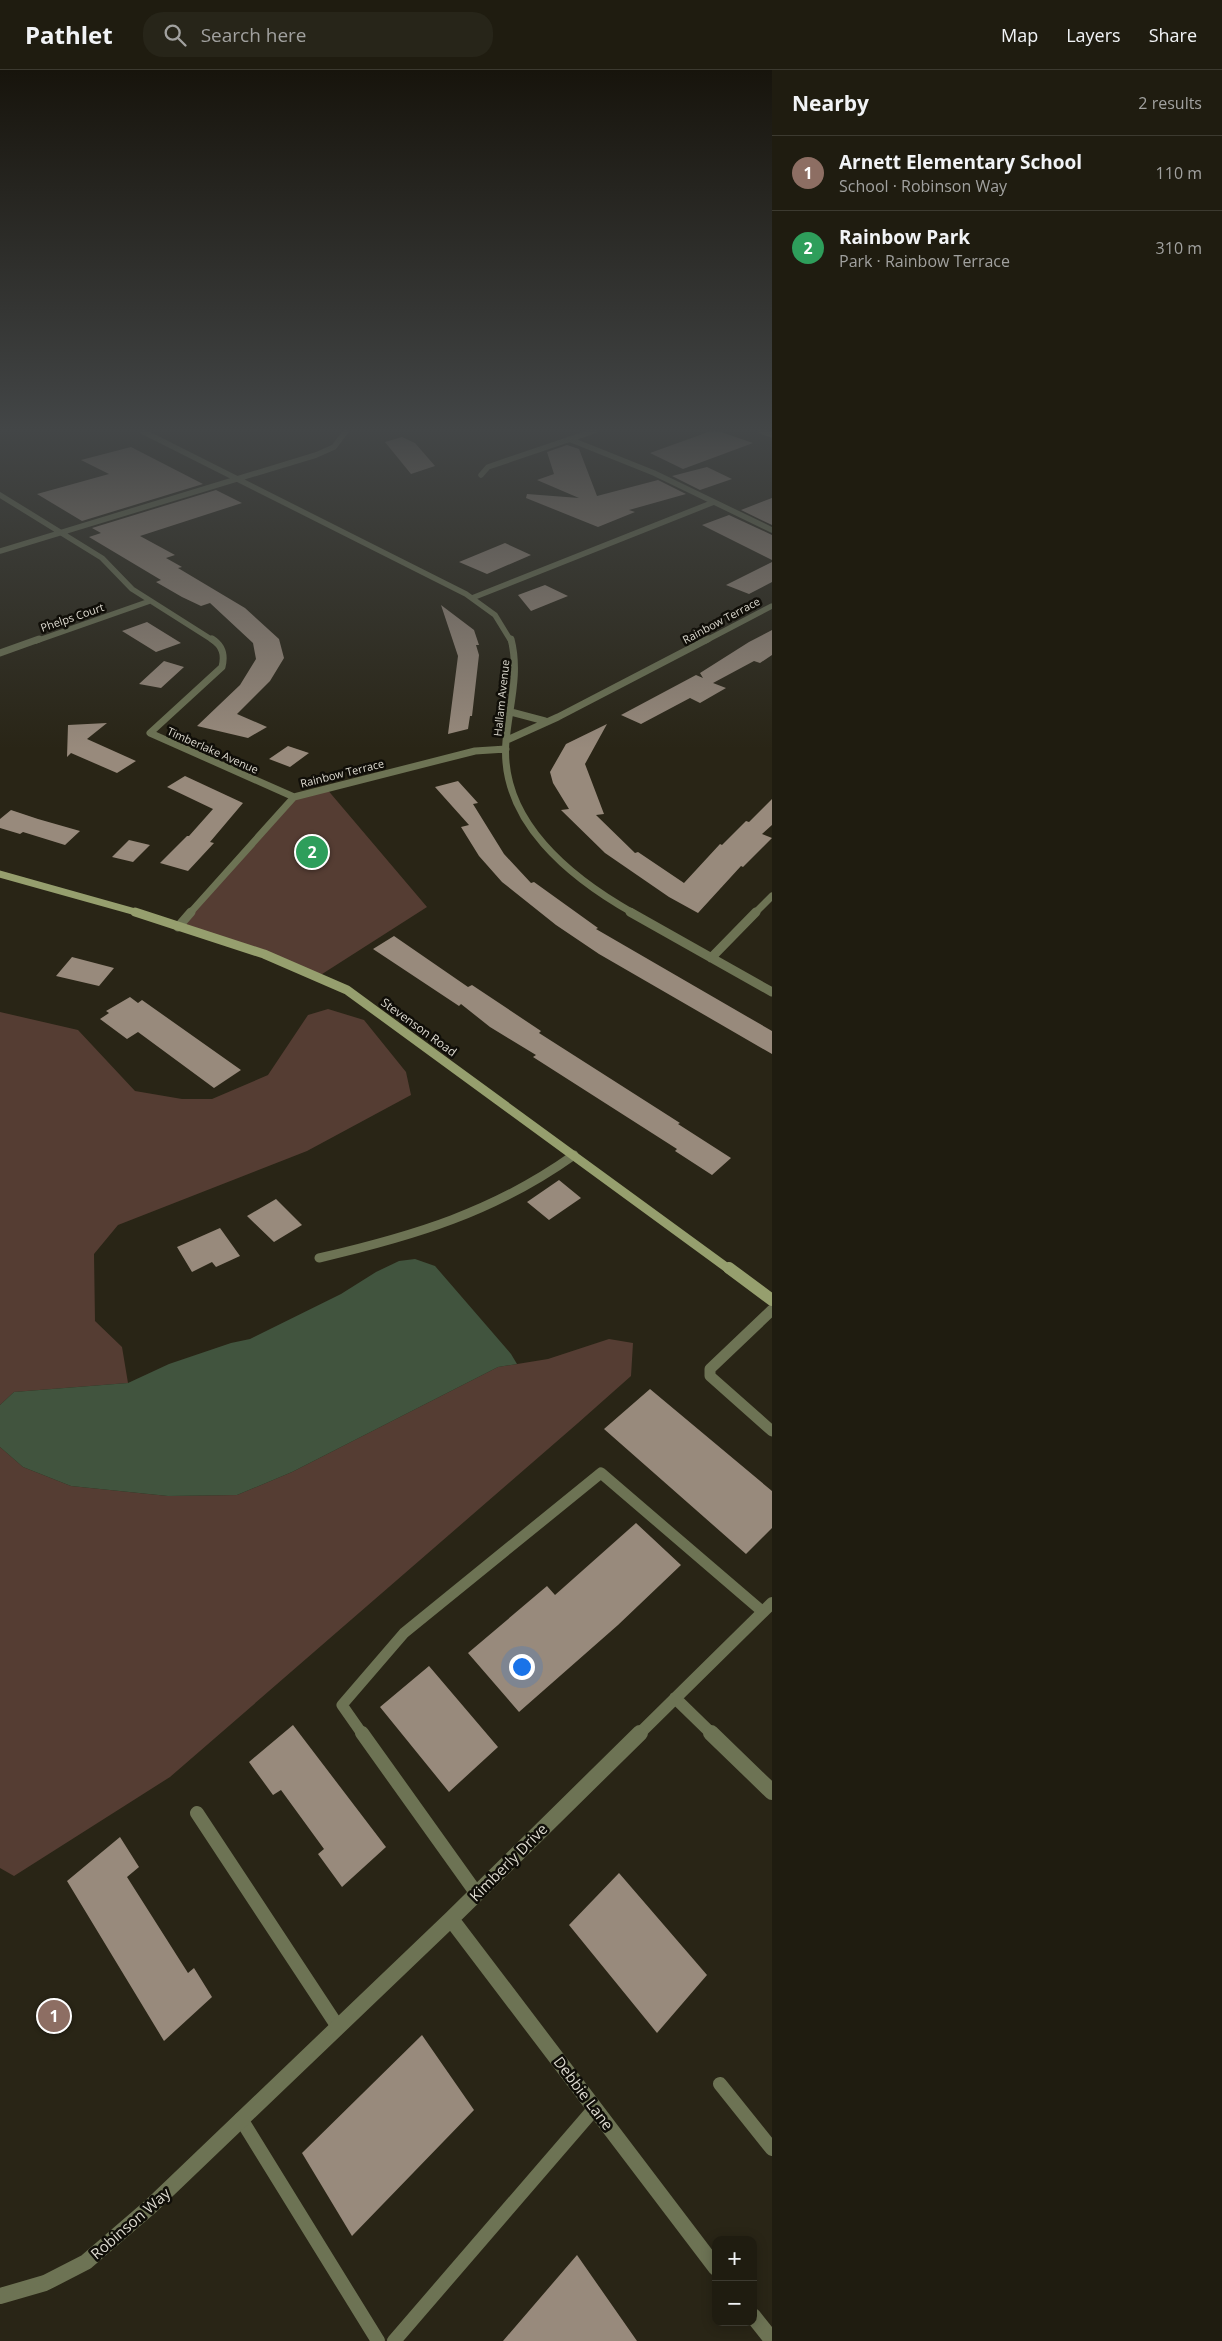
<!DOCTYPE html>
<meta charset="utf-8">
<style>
:root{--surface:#1f1c10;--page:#272519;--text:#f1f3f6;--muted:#a1a19f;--line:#3c3a30;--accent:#fa87e7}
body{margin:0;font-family:"Open Sans",sans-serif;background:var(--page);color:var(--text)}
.controls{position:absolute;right:15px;bottom:15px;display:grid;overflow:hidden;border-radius:10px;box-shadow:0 2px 12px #0003}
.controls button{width:45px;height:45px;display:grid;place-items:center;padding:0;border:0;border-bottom:1px solid var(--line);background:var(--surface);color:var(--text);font:25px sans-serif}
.you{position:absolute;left:521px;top:1596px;width:18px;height:18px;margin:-12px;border:4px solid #fff;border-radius:50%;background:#1a73e8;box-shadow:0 0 0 8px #1a73e833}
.badge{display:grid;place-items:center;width:32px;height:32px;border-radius:50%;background:var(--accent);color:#fff;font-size:16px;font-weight:700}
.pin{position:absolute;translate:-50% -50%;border:2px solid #fff;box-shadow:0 1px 5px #0006}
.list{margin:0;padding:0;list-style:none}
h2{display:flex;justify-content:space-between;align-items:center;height:65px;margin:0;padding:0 20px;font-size:21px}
h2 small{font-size:16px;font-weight:400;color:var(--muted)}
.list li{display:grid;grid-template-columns:32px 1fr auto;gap:15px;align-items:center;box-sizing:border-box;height:75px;padding:0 20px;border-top:1px solid var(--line)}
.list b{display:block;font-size:19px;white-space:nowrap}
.list p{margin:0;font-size:16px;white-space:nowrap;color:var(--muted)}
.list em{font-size:16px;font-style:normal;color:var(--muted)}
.icon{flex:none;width:28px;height:28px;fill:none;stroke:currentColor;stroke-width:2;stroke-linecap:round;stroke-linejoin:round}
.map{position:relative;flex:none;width:772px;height:2271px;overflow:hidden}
header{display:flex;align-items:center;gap:30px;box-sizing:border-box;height:70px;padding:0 25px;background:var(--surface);border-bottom:1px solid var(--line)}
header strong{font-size:24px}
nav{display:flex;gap:28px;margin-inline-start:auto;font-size:18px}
.search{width:350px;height:45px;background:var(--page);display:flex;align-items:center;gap:12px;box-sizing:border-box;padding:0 18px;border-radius:20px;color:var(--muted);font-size:19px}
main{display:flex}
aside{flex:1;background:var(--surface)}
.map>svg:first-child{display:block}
.green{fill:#553d33}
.water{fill:#41543e}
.building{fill:#988a7c}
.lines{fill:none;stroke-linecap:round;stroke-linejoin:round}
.service-far1{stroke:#6d7354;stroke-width:11}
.service{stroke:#6d7354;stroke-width:14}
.minor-far4{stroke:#6d7354;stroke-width:5.5}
.minor-far3{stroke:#6d7354;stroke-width:7}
.minor-far2{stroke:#6d7354;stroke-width:9}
.minor-far1{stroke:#6d7354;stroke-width:12}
.minor{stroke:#6d7354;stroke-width:16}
.secondary-far2{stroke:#969f6e;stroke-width:7}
.secondary-far1{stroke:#969f6e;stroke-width:9}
.secondary{stroke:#969f6e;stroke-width:12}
.labels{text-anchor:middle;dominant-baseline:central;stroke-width:5;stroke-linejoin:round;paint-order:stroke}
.far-street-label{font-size:11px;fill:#dcd9cf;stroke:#100e08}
.street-label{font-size:12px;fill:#dcd9cf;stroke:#100e08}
.near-street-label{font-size:15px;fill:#dcd9cf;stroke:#100e08}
</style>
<header>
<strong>Pathlet</strong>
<div class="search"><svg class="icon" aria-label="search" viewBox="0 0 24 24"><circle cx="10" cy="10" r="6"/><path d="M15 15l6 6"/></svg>Search here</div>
<nav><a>Map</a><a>Layers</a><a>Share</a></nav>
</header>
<main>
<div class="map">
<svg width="772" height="2271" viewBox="0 0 772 2271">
<rect width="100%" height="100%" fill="#292516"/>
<path class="green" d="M 326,718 L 427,837 L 319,906 L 178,857 L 294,727 Z
M 328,939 L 364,950 L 406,1002 L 411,1025 L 307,1081 L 118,1155 L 94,1184 L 95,1251 L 122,1277 L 128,1313 L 14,1322 L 0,1335 L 0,942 L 78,960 L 135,1021 L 182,1029 L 212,1029 L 268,1005 L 308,945 Z
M 609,1269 L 633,1273 L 631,1306 L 578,1353 L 170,1707 L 14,1806 L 0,1798 L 0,1377 L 23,1397 L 71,1416 L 168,1426 L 237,1425 L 292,1402 L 498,1297 L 548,1289 Z"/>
<path class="water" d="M 415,1189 L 435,1196 L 511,1284 L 517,1294 L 498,1297 L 292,1402 L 237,1425 L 168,1426 L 71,1416 L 23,1397 L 0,1377 L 0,1335 L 14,1322 L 128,1313 L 169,1294 L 231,1273 L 250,1269 L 341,1224 L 376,1202 L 399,1191 Z"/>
<path class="building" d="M 711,361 L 718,361 L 753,373 L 683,399 L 650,383 Z
M 402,367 L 415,373 L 435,396 L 411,404 L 385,372 Z
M 567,375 L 579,379 L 597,426 L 658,410 L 686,424 L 629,440 L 635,442 L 598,457 L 526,428 L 527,424 L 579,428 L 537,410 L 554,404 L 547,382 Z
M 131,377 L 203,414 L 82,451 L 37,424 L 109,404 L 81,390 Z
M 707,397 L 732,409 L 700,420 L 672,406 Z
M 216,420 L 242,433 L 140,466 L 175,485 L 166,488 L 182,497 L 178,498 L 245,538 L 279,569 L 284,588 L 270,611 L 237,644 L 267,657 L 248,668 L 197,656 L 240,615 L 256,589 L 253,573 L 210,533 L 201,536 L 182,527 L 156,512 L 161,510 L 89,467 L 101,463 L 92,458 Z
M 772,428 L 772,455 L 741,440 Z
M 729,445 L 772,465 L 772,490 L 702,455 Z
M 505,473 L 531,485 L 487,504 L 459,492 Z
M 772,492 L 772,512 L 749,524 L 726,515 Z
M 545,515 L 568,526 L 531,541 L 518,525 Z
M 441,535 L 474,560 L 479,575 L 476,575 L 479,585 L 472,646 L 470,646 L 468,659 L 448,664 L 458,586 Z
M 147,552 L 181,573 L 156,582 L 122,561 Z
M 772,560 L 772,585 L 760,593 L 754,591 L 713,613 L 726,618 L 700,633 L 690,628 L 641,654 L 621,645 L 696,605 L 703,608 L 700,603 L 749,572 Z
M 164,591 L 184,597 L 161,618 L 139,614 Z
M 107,653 L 87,669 L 136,691 L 117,703 L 71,683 L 67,687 L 68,655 Z
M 607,654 L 585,694 L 604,744 L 596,745 L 635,783 L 638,782 L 684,813 L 720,774 L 722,775 L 746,751 L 749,752 L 772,729 L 772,755 L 762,764 L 772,768 L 743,797 L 741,796 L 698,843 L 669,827 L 605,783 L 561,740 L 569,739 L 553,713 L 550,702 L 566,674 Z
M 288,676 L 309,683 L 290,697 L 269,689 Z
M 185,706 L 243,733 L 210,772 L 214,773 L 188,801 L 160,793 L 187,766 L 189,766 L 213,739 L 167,717 Z
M 458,711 L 478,733 L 473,734 L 504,784 L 531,813 L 534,812 L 598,858 L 596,859 L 772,961 L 772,984 L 599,884 L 556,855 L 502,812 L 479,786 L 461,757 L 469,755 L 435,717 Z
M 11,740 L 38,749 L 80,761 L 65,775 L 23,762 L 20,764 L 0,758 L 0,749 Z
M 129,770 L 150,775 L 133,792 L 112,787 Z
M 394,866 L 468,917 L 472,915 L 541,961 L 539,963 L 680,1053 L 678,1054 L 731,1088 L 712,1105 L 675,1081 L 677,1079 L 533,987 L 536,985 L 490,957 L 461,934 L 459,936 L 373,879 Z
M 72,887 L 114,898 L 99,916 L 56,906 Z
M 130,927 L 138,933 L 142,930 L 241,1000 L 214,1018 L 138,962 L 127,969 L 100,949 L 109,943 L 106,941 Z
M 559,1110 L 581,1128 L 549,1150 L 527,1132 Z
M 276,1129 L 302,1155 L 274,1172 L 247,1146 Z
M 220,1158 L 240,1186 L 216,1197 L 212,1192 L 192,1202 L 177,1177 Z
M 650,1319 L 772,1421 L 772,1458 L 746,1484 L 604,1359 Z
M 636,1453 L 681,1495 L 618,1555 L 519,1642 L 468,1583 L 547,1516 L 555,1525 Z
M 429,1596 L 498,1677 L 449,1722 L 380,1637 Z
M 293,1655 L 386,1777 L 342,1817 L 318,1784 L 324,1779 L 281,1720 L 273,1725 L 249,1692 Z
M 120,1767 L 139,1797 L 127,1807 L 188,1903 L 194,1898 L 212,1927 L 164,1971 L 67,1811 Z
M 619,1803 L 707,1905 L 657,1963 L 569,1855 Z
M 422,1965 L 474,2040 L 352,2166 L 302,2083 Z
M 577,2185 L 637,2271 L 503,2271 Z"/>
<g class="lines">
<path class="service-far1" d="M 772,1240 L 710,1299 L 710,1306 L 772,1361
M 363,1665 L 342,1635 L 404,1563 L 601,1403 L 763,1542"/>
<path class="service" d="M 362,1663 L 477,1824
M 197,1743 L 338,1957
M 720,2014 L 772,2079
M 241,2049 L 378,2271
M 394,2271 L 595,2038"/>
<path class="minor-far4" d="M 142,361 L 466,524 L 495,545 L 511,571
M 761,361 L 772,365
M 569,369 L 654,403 L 772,460
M 481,405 L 488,397 L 594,361
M 0,425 L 102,488 L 132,519 L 214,571
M 0,481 L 316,385 L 334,377 L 346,361
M 472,528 L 714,432
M 36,571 L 150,531
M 705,571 L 772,536"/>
<path class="minor-far3" d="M 212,569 C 223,576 225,585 222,597 L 150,663 L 294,727
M 511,569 C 520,604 509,636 506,671 C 499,751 571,808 633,843
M 0,583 L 39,569
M 511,642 L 545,651
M 507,670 L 558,647 L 708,569
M 190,843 L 294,727 L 475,681 L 506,679
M 755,843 L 772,826"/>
<path class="minor-far2" d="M 630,842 L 772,922
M 178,857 L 191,842
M 711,888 L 756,842
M 319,1188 C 414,1166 494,1142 574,1085"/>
<path class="minor-far1" d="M 675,1628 L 713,1665
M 638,1665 L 772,1533"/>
<path class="minor" d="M 711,1663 L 772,1722
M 451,1849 L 716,2198
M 0,2226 L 45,2213 L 86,2192 L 151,2136 L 451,1849 L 640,1663
M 753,2246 L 772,2270"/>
<path class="secondary-far2" d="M 0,804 L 139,843"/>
<path class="secondary-far1" d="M 135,842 L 264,884 L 347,920 L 730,1200"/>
<path class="secondary" d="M 729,1198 L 772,1230"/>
</g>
<linearGradient id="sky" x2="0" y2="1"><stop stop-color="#17140c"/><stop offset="0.53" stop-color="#434647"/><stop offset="1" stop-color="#434647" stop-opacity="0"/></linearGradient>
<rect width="772" height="679" fill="url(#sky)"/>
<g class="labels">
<g class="far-street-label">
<text transform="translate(72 547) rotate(-19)">Phelps Court</text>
<text transform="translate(721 550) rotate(-28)">Rainbow Terrace</text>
<text transform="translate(501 628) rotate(-84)">Hallam Avenue</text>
<text transform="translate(213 680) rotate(24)">Timberlake Avenue</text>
<text transform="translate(342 703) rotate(-14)">Rainbow Terrace</text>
</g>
<g class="street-label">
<text transform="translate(419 957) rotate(36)">Stevenson Road</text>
</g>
<g class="near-street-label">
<text transform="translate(508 1792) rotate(-45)">Kimberly Drive</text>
<text transform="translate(584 2023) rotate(53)">Debbie Lane</text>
<text transform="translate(130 2153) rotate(-41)">Robinson Way</text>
</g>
</g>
</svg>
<div class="controls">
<button>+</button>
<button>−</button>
</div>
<div class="you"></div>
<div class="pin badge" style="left:54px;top:1946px;background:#8d6e63">1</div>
<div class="pin badge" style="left:312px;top:782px;background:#2e9e5b">2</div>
</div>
<aside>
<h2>Nearby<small>2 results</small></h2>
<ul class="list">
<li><span class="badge" style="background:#8d6e63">1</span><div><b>Arnett Elementary School</b><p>School · Robinson Way</p></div><em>110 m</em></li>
<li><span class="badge" style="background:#2e9e5b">2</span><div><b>Rainbow Park</b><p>Park · Rainbow Terrace</p></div><em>310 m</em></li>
</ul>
</aside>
</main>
